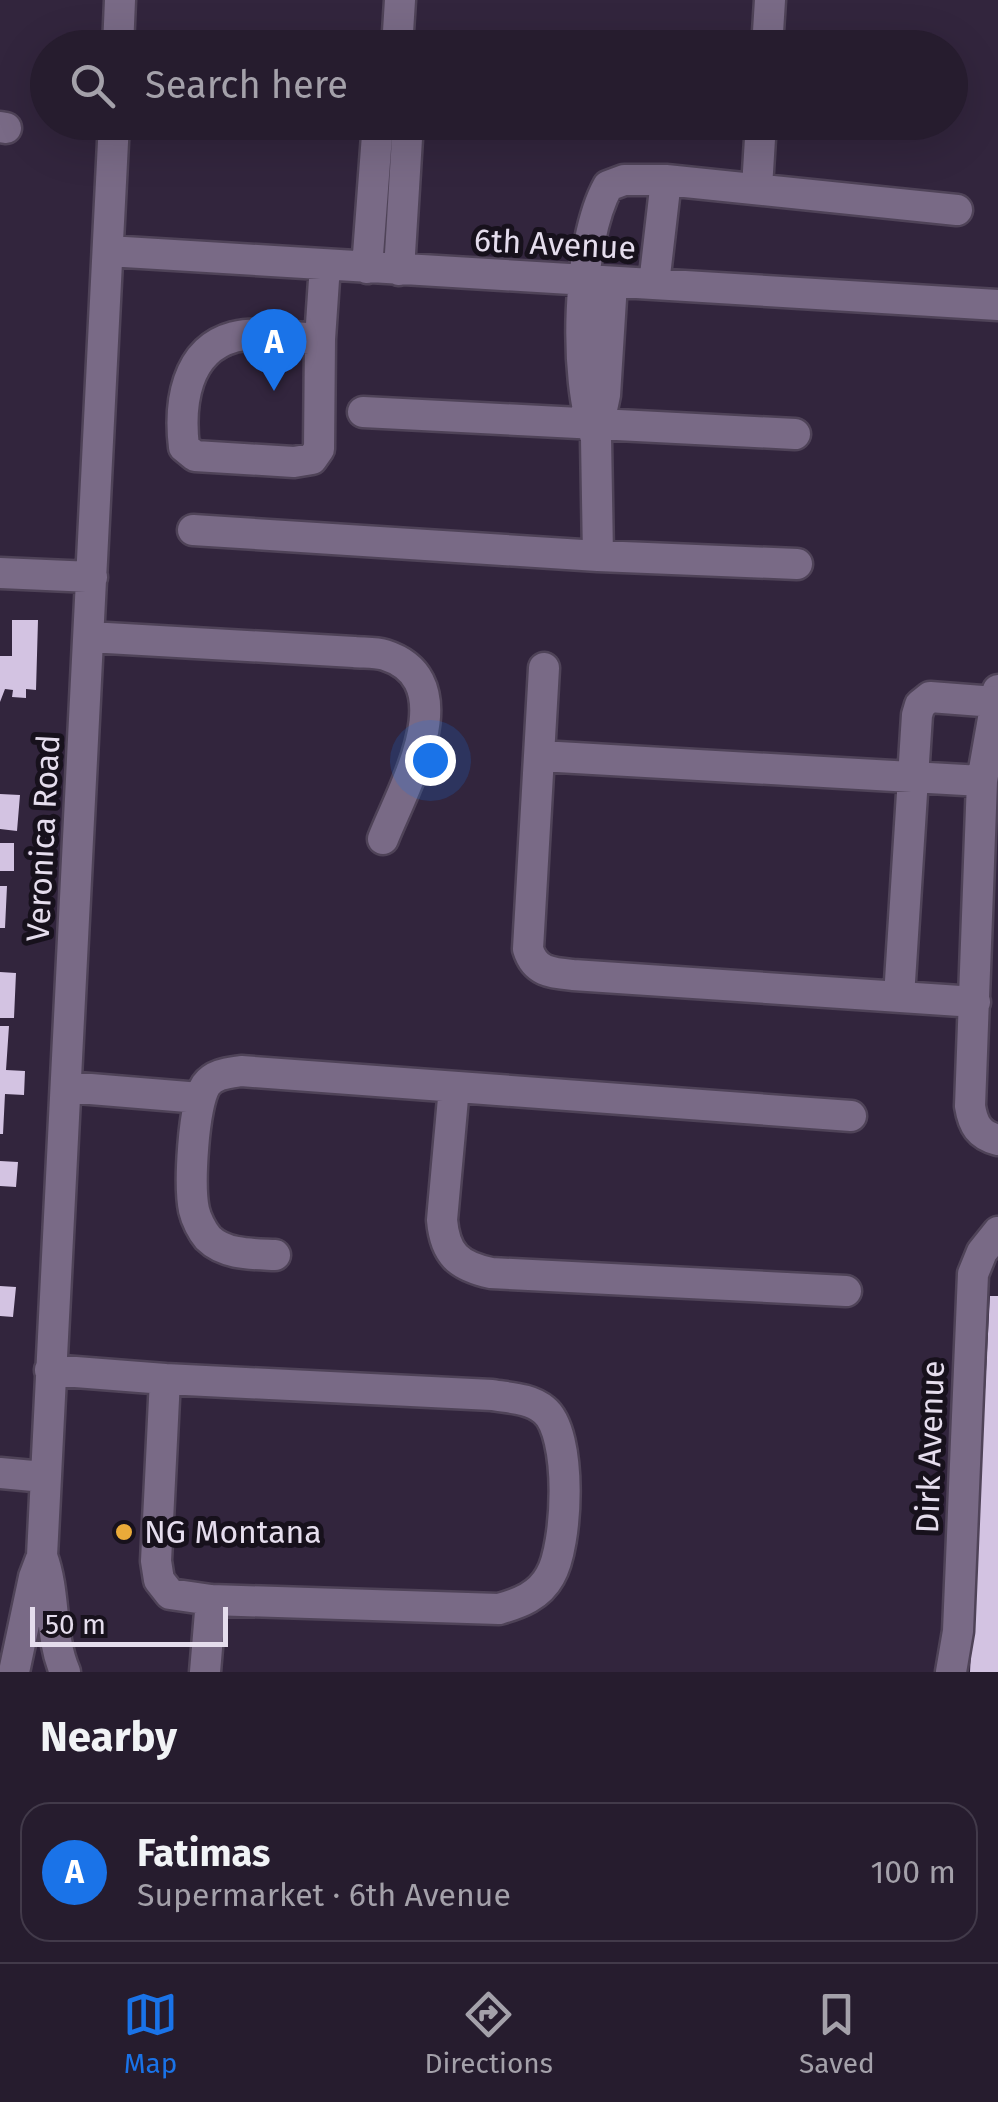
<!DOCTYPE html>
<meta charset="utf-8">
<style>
:root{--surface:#261c2e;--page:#32293a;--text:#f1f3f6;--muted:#a4a1aa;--line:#423a4a;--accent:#1a73e8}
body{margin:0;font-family:"Fira Sans",sans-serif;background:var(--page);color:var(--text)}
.scale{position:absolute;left:30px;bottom:25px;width:198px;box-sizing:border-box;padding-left:10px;border:5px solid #e5dded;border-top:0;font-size:28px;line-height:35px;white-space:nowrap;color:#e5dded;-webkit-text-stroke:8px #17111c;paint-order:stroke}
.you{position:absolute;left:430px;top:760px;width:35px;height:35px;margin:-25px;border:8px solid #fff;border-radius:50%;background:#1a73e8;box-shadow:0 0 0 15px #1a73e833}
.badge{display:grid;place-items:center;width:65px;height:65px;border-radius:50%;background:var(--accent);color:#fff;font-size:32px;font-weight:700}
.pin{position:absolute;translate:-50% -82px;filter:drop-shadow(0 2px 5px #0008)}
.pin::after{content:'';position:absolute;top:52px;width:35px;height:30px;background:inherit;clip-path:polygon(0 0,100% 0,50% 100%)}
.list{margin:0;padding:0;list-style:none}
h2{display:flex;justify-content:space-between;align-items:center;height:130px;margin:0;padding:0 40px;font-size:42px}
h2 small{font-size:32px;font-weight:400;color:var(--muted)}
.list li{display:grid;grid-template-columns:65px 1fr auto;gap:30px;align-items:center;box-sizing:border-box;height:140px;margin:0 20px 20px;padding:0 20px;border:2px solid var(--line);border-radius:30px}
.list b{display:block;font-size:38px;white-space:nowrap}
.list p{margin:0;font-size:32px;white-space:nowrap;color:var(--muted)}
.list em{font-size:32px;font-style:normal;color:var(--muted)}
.icon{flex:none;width:55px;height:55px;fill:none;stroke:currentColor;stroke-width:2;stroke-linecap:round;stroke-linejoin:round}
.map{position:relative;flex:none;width:998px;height:1672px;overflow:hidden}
.search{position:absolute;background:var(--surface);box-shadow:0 10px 40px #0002;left:30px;right:30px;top:30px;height:110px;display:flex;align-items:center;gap:25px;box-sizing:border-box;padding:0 35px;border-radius:55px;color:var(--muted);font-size:38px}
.sheet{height:290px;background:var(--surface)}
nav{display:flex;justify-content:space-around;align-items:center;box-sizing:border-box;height:140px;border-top:2px solid var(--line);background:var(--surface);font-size:28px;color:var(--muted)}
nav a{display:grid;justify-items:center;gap:5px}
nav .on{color:var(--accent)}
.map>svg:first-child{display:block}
.building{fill:#d3c3e2}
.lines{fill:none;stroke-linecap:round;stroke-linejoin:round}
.minor-casing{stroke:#4f4358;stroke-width:35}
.minor{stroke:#796a86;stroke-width:30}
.poi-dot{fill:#eaaa39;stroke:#17111c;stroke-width:4}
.labels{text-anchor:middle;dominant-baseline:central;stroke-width:10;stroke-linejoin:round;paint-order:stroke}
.street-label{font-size:32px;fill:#e5dded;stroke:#17111c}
.poi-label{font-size:32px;fill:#e5dded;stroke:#17111c;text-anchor:start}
</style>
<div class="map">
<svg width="998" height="1672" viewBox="0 0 998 1672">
<rect width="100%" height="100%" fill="#32253d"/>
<path class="building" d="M 12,620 L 38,620 L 36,690 L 26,689 L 26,698 L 12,697 L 13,690 L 5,689 L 0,702 L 0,656 L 12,656 Z
M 0,794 L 20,795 L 17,831 L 0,829 Z
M 0,843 L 14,843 L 14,871 L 0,871 Z
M 0,886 L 7,886 L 5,928 L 0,928 Z
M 0,972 L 16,973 L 14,1018 L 0,1018 Z
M 0,1026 L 9,1026 L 6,1070 L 25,1071 L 24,1095 L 5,1094 L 3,1134 L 0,1134 Z
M 0,1161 L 18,1162 L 16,1187 L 0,1186 Z
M 0,1286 L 16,1287 L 13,1317 L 0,1316 Z
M 990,1296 L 998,1296 L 998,1672 L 970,1672 Z"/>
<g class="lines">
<defs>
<path id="minor" d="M 118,48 L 120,0
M 397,48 L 400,0
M 767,48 L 770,0
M 0,127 L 6,128
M 757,188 L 761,122
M 108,251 L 998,305
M 367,268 L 378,122
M 399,270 L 408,122
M 654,284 L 666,180
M 320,339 C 293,338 260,331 234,337 C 185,350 179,405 184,447 L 195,456 L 294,462 L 312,459 L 319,449 L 320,339 L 325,265
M 363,412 L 795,434
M 596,438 C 573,379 577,242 608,186 L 624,180 L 666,180 L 957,210
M 193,530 L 598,556 L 797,564
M 598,556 L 596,438 L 605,395 L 612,283
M 0,573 L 92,577
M 89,637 L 354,652 C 363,653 375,652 385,655 C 466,681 403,788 383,839
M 544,668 L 528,949 C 535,972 551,973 573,975 L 975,1002
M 998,690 L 982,781 L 970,1106 C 973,1125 979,1135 998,1140
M 540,756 L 982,781
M 899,997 L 917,715 L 920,705 L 930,697 L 995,702
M 66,1087 L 200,1098
M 454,1087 L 442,1220 C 445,1254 458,1266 491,1273 L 846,1291
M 275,1255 C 253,1254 225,1255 208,1238 C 202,1231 196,1219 194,1210 C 189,1186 193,1105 206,1085 C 214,1074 228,1073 241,1071 L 851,1116
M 50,1370 L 165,1379
M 165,1379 L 492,1395 C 509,1398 530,1398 544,1410 C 573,1433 568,1546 550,1576 C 539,1596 520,1603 499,1609 L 211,1600 L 170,1594 L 159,1580 L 156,1561 Z
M 0,1473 L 44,1477
M 42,1556 C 56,1594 49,1635 65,1672
M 14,1672 L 34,1577 L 42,1556 L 114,122
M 205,1672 L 211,1600
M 951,1672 L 958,1631 L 973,1274 L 982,1252 L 998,1232"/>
</defs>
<use href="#minor" class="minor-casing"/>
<use href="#minor" class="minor"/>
</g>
<circle class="poi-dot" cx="124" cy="1532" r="10"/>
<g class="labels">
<g class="street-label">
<text transform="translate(555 244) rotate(3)">6th Avenue</text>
<text transform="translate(43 838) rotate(-87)">Veronica Road</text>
<text transform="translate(930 1447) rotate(-88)">Dirk Avenue</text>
</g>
<g class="poi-label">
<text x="144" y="1532">NG Montana</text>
</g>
</g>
</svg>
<div class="scale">50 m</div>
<div class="you"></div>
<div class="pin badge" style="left:274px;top:391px">A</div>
<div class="search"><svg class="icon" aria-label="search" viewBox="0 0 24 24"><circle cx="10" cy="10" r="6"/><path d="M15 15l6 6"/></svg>Search here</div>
</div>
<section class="sheet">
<h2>Nearby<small></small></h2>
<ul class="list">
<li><span class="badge">A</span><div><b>Fatimas</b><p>Supermarket · 6th Avenue</p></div><em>100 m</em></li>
</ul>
</section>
<nav>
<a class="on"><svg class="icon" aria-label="map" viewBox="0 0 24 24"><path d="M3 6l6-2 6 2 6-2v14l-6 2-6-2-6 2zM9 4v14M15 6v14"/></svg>Map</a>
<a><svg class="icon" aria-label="directions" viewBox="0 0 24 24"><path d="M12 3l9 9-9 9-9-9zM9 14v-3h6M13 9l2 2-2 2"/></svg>Directions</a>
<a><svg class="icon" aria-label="saved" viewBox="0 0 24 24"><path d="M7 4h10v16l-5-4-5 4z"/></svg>Saved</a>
</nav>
